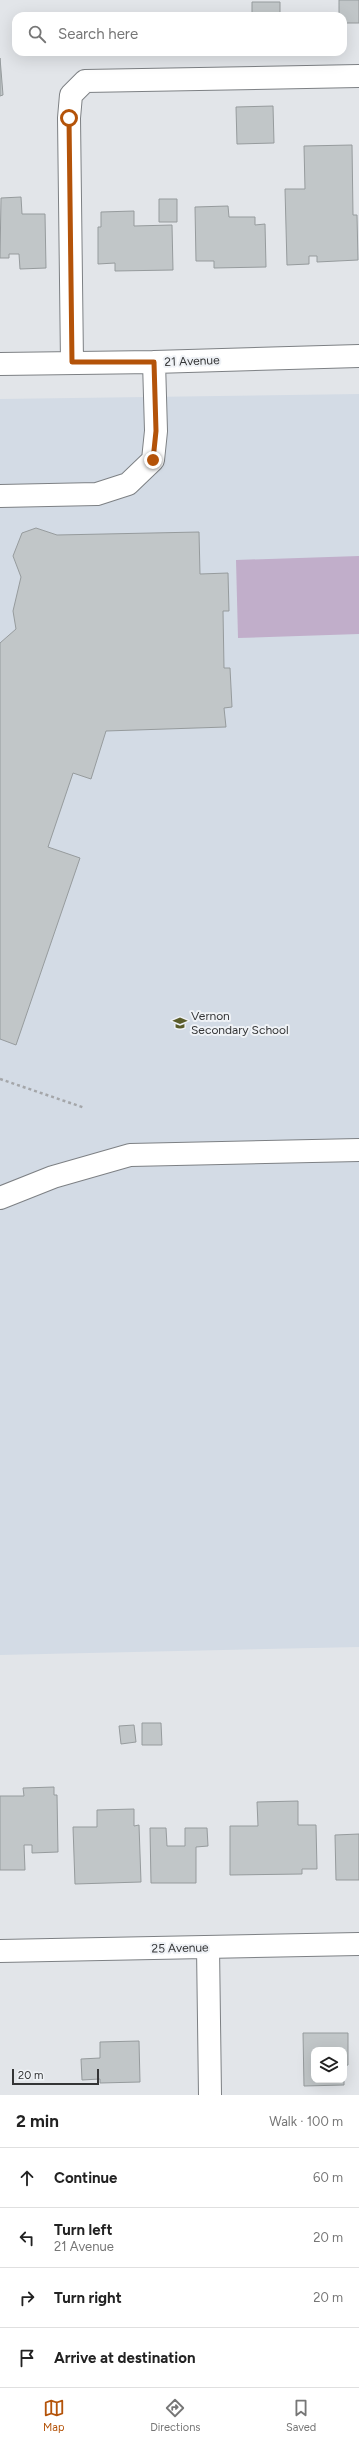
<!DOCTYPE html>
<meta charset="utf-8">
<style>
:root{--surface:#fff;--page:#f2f2f2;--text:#222;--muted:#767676;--line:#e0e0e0;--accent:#b45309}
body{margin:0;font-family:Figtree,sans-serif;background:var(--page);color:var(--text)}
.controls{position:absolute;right:12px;bottom:12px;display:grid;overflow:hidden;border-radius:8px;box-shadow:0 4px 16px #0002}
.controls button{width:36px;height:36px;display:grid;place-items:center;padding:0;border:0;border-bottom:1px solid var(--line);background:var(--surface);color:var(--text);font:20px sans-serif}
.scale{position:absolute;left:12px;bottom:10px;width:87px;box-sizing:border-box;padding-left:4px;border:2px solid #343536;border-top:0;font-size:11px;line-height:14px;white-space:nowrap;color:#343536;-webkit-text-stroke:3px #eff2f6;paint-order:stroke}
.stop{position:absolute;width:12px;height:12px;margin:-9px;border:3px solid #b45309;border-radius:50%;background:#fff}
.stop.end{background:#b45309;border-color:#fff;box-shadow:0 1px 4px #0008}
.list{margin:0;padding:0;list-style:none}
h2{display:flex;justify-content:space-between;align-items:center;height:52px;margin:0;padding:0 16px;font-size:17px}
h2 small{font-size:13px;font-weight:400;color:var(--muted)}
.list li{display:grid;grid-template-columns:26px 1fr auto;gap:12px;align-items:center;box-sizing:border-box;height:60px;padding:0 16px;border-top:1px solid var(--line)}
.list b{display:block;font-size:15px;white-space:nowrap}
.list p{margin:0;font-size:13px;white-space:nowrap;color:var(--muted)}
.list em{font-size:13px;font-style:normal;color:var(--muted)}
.icon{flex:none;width:22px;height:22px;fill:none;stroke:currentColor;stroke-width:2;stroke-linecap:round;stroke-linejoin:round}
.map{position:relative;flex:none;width:359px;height:2095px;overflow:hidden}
.search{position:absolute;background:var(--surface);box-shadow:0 4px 16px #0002;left:12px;right:12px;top:12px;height:44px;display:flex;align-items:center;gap:10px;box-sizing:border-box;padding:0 14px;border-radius:12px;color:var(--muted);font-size:15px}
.sheet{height:292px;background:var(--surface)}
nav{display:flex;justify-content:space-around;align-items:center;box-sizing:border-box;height:56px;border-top:1px solid var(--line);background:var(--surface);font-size:11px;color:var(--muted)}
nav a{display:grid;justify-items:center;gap:2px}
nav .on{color:var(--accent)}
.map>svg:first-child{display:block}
.built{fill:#d3dbe5}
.green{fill:#c1aeca}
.building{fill:#c1c6c8;stroke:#969b9d}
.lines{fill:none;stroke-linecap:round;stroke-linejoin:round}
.minor-casing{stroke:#7d8084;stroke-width:24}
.path{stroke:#a4a6a9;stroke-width:2.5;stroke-dasharray:3 3;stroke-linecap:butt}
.minor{stroke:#fff;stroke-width:22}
.route{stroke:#b45309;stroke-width:5}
.labels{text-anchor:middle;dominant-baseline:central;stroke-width:4;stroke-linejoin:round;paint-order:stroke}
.street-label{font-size:12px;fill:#343536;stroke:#eff2f6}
.poi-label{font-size:12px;fill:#343536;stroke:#eff2f6;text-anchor:start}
</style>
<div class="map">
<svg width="359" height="2095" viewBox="0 0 359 2095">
<rect width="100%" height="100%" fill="#e2e5e9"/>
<path class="built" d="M 359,394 L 359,1647 L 0,1655 L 0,399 Z"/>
<path class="green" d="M 359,556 L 359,634 L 238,638 L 236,560 Z"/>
<path class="building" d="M 339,0 L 359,0 L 359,23 L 343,23 L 343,16 L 339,16 Z
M 252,2 L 280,2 L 280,16 L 252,16 Z
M 0,58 L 3,95 L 0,96 Z
M 273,106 L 274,143 L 237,144 L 236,107 Z
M 352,145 L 353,215 L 357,215 L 358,260 L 317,262 L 317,256 L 309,256 L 309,264 L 287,265 L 285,189 L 305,189 L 304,146 Z
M 21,197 L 22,214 L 45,214 L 46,268 L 20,269 L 19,254 L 9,254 L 9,258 L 0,258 L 1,198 Z
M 159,199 L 177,199 L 177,222 L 159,222 Z
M 228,206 L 229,217 L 255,217 L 255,225 L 265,224 L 266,267 L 214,268 L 214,261 L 196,261 L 195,207 Z
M 134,211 L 134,226 L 172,225 L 173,270 L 115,271 L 115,263 L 98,264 L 98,227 L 101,227 L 101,212 Z
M 36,528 L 57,535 L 199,532 L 200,574 L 228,573 L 229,611 L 223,611 L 224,668 L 230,668 L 232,707 L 224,708 L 226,727 L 106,731 L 91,779 L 73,773 L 48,847 L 80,858 L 16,1045 L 0,1039 L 0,643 L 16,629 L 13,611 L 21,577 L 13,556 L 22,533 Z
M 142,1723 L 161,1723 L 162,1745 L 142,1745 Z
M 134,1725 L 136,1742 L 121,1744 L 119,1726 Z
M 54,1787 L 54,1795 L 57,1795 L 58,1852 L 32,1853 L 32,1845 L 24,1845 L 25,1870 L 0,1870 L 0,1796 L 24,1796 L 23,1788 Z
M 298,1801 L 298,1825 L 316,1825 L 317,1869 L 302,1869 L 302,1874 L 230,1875 L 230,1826 L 258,1826 L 257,1802 Z
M 134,1809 L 134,1826 L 139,1825 L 141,1882 L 75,1884 L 73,1827 L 97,1827 L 97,1810 Z
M 150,1828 L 166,1828 L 167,1846 L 185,1846 L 185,1828 L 207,1828 L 208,1846 L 196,1847 L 196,1883 L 151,1883 Z
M 359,1834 L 359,1880 L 336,1880 L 335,1835 Z
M 303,2033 L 348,2033 L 348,2065 L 344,2066 L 344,2050 L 314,2050 L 314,2080 L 344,2080 L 344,2085 L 304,2086 Z
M 139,2041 L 140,2082 L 100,2083 L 100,2079 L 82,2080 L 81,2059 L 100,2058 L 100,2042 Z"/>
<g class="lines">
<defs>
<path id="minor" d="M 72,362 L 69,118 L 71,95 L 85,81 L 359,76
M 0,364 L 154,362 L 359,356
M 0,496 L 97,494 L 128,484 L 153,460 L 156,431 L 154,362
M 0,1198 L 53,1177 L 130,1155 L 359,1150
M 208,1947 L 210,2095
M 0,1951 L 359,1944"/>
</defs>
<use href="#minor" class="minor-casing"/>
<path class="path" d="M 0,1079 L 85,1108"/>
<use href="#minor" class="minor"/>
</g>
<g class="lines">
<path class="route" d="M 69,118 L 72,362 L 154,362 L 156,431 L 153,460"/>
</g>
<defs>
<symbol id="school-bare" viewBox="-9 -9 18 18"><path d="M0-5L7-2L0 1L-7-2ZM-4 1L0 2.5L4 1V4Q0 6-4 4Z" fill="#5a5c2a" stroke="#eff2f6" stroke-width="2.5" paint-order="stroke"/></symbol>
</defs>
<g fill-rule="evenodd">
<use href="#school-bare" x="170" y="1013" width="20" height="20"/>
</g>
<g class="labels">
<g class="street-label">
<text transform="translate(192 361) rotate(-2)">21 Avenue</text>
<text transform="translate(180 1948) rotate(-1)">25 Avenue</text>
</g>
<g class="poi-label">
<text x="191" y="1016">Vernon<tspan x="191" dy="14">Secondary School</tspan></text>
</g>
</g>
</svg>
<div class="controls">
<button><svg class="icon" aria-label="layers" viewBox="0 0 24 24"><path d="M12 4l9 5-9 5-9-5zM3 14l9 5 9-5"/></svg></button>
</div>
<div class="scale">20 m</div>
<div class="stop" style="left:69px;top:118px"></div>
<div class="stop end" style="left:153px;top:460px"></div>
<div class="search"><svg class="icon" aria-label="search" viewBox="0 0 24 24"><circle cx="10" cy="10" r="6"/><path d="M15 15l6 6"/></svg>Search here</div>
</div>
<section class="sheet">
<h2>2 min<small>Walk · 100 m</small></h2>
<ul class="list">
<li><svg class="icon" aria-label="ahead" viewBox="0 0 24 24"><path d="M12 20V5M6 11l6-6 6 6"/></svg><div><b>Continue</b></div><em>60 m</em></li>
<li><svg class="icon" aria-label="left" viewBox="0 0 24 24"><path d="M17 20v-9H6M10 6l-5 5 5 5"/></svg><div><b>Turn left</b><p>21 Avenue</p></div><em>20 m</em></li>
<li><svg class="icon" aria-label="right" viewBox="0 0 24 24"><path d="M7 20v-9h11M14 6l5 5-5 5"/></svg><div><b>Turn right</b></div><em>20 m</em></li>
<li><svg class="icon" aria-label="arrive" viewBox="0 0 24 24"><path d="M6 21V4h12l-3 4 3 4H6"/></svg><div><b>Arrive at destination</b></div></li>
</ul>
</section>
<nav>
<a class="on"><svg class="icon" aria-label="map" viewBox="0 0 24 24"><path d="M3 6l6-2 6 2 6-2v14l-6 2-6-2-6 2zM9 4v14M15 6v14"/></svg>Map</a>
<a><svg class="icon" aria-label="directions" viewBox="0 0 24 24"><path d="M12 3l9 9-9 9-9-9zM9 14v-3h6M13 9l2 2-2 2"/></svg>Directions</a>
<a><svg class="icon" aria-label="saved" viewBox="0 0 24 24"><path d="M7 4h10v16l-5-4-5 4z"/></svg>Saved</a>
</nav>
